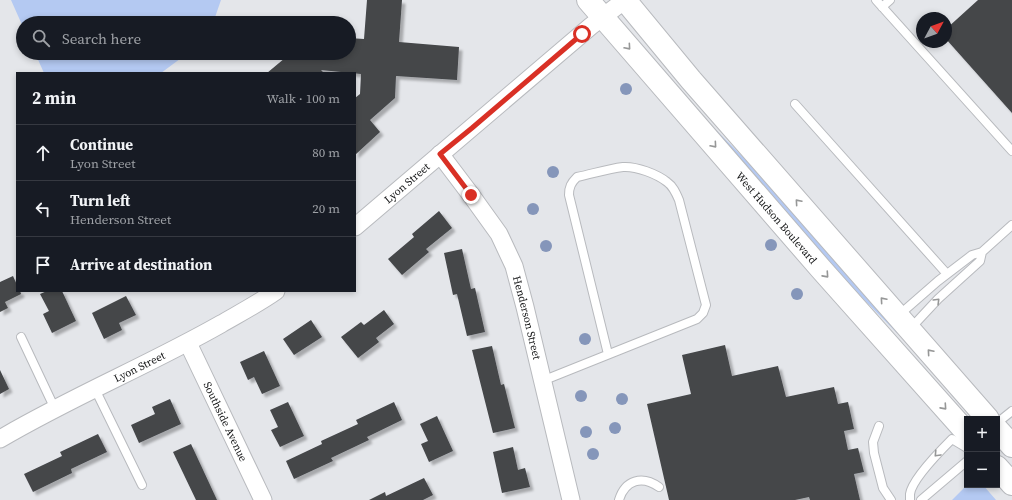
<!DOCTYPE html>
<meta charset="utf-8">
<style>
:root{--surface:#171b24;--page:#242831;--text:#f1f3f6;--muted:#9ea1a6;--line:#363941}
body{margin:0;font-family:"Source Serif 4",serif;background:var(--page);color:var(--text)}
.controls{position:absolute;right:12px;bottom:12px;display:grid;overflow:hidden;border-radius:0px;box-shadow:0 2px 6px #0003}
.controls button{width:36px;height:36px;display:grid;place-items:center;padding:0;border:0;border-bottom:1px solid var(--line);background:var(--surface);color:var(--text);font:20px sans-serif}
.compass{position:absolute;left:916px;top:12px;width:36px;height:36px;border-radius:50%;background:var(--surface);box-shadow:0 2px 6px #0003;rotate:49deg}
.stop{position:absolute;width:12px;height:12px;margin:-9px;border:3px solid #d93025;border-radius:50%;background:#fff}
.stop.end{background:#d93025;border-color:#fff;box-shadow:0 1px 4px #0008}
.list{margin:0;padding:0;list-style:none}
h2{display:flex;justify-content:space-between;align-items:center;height:52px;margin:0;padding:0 16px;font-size:17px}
h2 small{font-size:13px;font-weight:400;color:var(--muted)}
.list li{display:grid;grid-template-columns:26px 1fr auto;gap:12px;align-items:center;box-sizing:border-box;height:56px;padding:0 16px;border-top:1px solid var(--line)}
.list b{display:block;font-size:15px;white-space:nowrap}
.list p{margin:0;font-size:13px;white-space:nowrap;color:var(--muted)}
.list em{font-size:13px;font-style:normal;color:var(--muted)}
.icon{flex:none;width:22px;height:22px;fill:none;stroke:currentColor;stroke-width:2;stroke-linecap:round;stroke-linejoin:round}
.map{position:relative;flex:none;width:1012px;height:500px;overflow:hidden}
.search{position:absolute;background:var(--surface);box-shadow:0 2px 6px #0003;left:16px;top:16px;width:340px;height:44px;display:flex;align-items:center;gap:10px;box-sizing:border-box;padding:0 14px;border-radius:22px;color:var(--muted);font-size:15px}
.panel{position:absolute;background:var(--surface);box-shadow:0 2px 6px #0003;left:16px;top:72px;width:340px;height:220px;border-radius:0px}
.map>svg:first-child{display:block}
.green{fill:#b4c9f2}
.building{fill:#444649;filter:url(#shadow)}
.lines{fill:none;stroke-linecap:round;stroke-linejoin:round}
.service-casing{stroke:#b8babe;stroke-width:10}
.minor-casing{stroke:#b8babe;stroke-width:19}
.secondary-casing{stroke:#b8babe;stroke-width:24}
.service{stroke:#fff;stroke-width:8}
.minor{stroke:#fff;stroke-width:17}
.secondary{stroke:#fff;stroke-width:22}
.tree{fill:#8596ba}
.oneway{stroke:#969797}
.route{stroke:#d93025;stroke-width:5}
.labels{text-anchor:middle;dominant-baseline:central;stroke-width:4;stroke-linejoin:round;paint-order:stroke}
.street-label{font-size:11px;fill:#161718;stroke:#e4e6ea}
</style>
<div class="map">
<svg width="1012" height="500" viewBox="0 0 1012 500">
<defs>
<filter id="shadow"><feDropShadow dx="3.5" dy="3.5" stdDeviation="1" flood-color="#0004"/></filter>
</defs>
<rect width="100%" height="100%" fill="#e4e6ea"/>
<path class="green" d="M 11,0 L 221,0 L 213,23 L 23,23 L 23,27 Z
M 35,53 L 188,53 L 161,73 L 44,73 Z
M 703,117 L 747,161 L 899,332 L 897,333 L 823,258 Z
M 967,485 L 983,485 L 996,500 L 952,500 Z"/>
<path class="building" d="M 367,0 L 402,0 L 399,42 L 459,47 L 457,80 L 396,76 L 395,98 L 370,120 L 380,132 L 355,155 L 355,98 L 360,94 L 361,74 L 321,70 L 324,73 L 267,73 L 291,53 L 349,53 L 349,38 L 364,39 Z
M 978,0 L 1012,0 L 1012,113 L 946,39 L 946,29 Z
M 439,211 L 452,228 L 426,249 L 429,252 L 402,275 L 388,259 L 414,237 L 412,234 Z
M 462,249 L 471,289 L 475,288 L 485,332 L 467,336 L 457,294 L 453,295 L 444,253 Z
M 13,276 L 17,285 L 17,291 L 20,291 L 21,294 L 5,302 L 8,308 L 0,312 L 0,282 Z
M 47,291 L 62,291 L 76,321 L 52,333 L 43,314 L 49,311 L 40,294 Z
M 126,296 L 136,315 L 119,323 L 122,330 L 104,339 L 92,313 Z
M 384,310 L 394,324 L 376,338 L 379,342 L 358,358 L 341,337 L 361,322 L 364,325 Z
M 311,320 L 322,337 L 294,355 L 283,339 Z
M 725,345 L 732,376 L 778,366 L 786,397 L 834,387 L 838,404 L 848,402 L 854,429 L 844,431 L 848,450 L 858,448 L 864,472 L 854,474 L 860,500 L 810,500 L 809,497 L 795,500 L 669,500 L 647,404 L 691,394 L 682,355 Z
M 492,346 L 501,385 L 504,384 L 515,428 L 493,433 L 472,350 Z
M 264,351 L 280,386 L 262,394 L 254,377 L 248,380 L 240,362 Z
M 0,370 L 9,389 L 0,394 Z
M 170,399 L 181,424 L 139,443 L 131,425 L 155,414 L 152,407 Z
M 288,402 L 304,436 L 280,447 L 271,430 L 278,427 L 270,410 Z
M 394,402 L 402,420 L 367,437 L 369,440 L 331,458 L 333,461 L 294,479 L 286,461 L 322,444 L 321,441 L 358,424 L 356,420 Z
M 437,416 L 453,451 L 429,462 L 421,444 L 428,441 L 420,424 Z
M 98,434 L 107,452 L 71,469 L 72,473 L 33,492 L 24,474 L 62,456 L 60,452 Z
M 191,444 L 217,500 L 196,500 L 173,452 Z
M 513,447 L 518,470 L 525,468 L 530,487 L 502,493 L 493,452 Z
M 424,478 L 433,495 L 423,500 L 369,500 L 385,492 L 386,496 Z"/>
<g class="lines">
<defs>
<path id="service" d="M 876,0 L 1012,151
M 882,7 L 890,0
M 795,104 L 947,274
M 899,315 L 938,281 L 972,255 L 982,252 L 1012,225
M 910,329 L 938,299 L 980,261 L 982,252
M 21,337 L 55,409
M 542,381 L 697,319 L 703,313 L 706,305 L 679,200 C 676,193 673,186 667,182 C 657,174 636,166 623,167 C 607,169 592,174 577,177 C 571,183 569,187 569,195 L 608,354
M 95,389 L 142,485
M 997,423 L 1012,411
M 879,426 L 873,442 L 874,453 L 883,488 L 891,500
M 619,500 C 625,480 642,475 659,487
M 910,500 C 910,498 910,496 910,494 C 912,479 941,450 952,439 L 967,448
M 921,500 L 967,461"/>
<g id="minor">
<path id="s1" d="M 440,154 L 471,195 L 499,234 L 514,266 L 525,307 L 571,500"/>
<path id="s2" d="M 355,227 L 591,26 L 625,0"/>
<path id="s3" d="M 188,343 L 263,500"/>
<path id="s4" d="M 0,439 C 71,397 149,365 221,324 C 240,313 259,303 276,291"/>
</g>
<g id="secondary">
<path id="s5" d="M 588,0 L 821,269 L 967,433"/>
<path d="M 625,0 L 691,80 L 988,419"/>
<path d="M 997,429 L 1012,446"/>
<path d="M 997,467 L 1012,484"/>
</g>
</defs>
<use href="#service" class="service-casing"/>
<use href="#minor" class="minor-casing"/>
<use href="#secondary" class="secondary-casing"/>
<use href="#service" class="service"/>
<use href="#minor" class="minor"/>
<use href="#secondary" class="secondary"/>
</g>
<g class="tree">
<circle cx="626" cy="89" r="6"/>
<circle cx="553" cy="172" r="6"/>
<circle cx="533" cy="209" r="6"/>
<circle cx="771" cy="245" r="6"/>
<circle cx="546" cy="246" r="6"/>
<circle cx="797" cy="294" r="6"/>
<circle cx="585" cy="339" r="6"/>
<circle cx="581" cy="396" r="6"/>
<circle cx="622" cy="399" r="6"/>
<circle cx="615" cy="428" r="6"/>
<circle cx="586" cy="432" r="6"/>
<circle cx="593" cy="454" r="6"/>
</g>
<defs><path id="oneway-chevron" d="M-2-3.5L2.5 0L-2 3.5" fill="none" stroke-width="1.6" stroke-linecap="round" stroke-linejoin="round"/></defs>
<g class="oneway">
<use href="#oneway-chevron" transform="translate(628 47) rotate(49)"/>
<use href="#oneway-chevron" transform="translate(714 145) rotate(49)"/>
<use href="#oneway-chevron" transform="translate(798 202) rotate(-131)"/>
<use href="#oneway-chevron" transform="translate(826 275) rotate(48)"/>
<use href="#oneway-chevron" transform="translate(883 300) rotate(-131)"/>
<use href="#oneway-chevron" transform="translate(937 301) rotate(-45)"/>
<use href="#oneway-chevron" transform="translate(930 352) rotate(-131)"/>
<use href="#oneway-chevron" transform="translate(944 407) rotate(48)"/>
<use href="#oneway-chevron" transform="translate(937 454) rotate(133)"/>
</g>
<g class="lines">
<path class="route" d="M 471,195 L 440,154 L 472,128 L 582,34"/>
</g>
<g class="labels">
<g class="street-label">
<text stroke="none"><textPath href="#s2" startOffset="68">Lyon Street</textPath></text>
<text stroke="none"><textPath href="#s5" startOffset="288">West Hudson Boulevard</textPath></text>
<text stroke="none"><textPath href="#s1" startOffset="188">Henderson Street</textPath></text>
<text stroke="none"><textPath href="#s4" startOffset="157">Lyon Street</textPath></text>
<text stroke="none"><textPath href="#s3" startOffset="87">Southside Avenue</textPath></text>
</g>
</g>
</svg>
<div class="controls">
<button>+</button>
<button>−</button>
</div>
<svg class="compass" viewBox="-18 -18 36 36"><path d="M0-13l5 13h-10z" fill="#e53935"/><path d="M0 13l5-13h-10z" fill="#9ea1a6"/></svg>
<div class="stop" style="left:582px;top:34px"></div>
<div class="stop end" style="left:471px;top:195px"></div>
<div class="search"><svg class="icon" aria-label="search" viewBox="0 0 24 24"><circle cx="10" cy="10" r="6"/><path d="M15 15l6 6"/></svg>Search here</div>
<section class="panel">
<h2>2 min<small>Walk · 100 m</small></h2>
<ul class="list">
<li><svg class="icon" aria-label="ahead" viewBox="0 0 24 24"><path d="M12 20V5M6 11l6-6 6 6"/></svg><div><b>Continue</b><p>Lyon Street</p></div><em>80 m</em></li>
<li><svg class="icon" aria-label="left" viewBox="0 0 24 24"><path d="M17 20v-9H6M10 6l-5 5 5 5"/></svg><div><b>Turn left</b><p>Henderson Street</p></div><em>20 m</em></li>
<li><svg class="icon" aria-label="arrive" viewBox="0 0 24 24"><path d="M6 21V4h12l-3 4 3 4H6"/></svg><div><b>Arrive at destination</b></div></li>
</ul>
</section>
</div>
